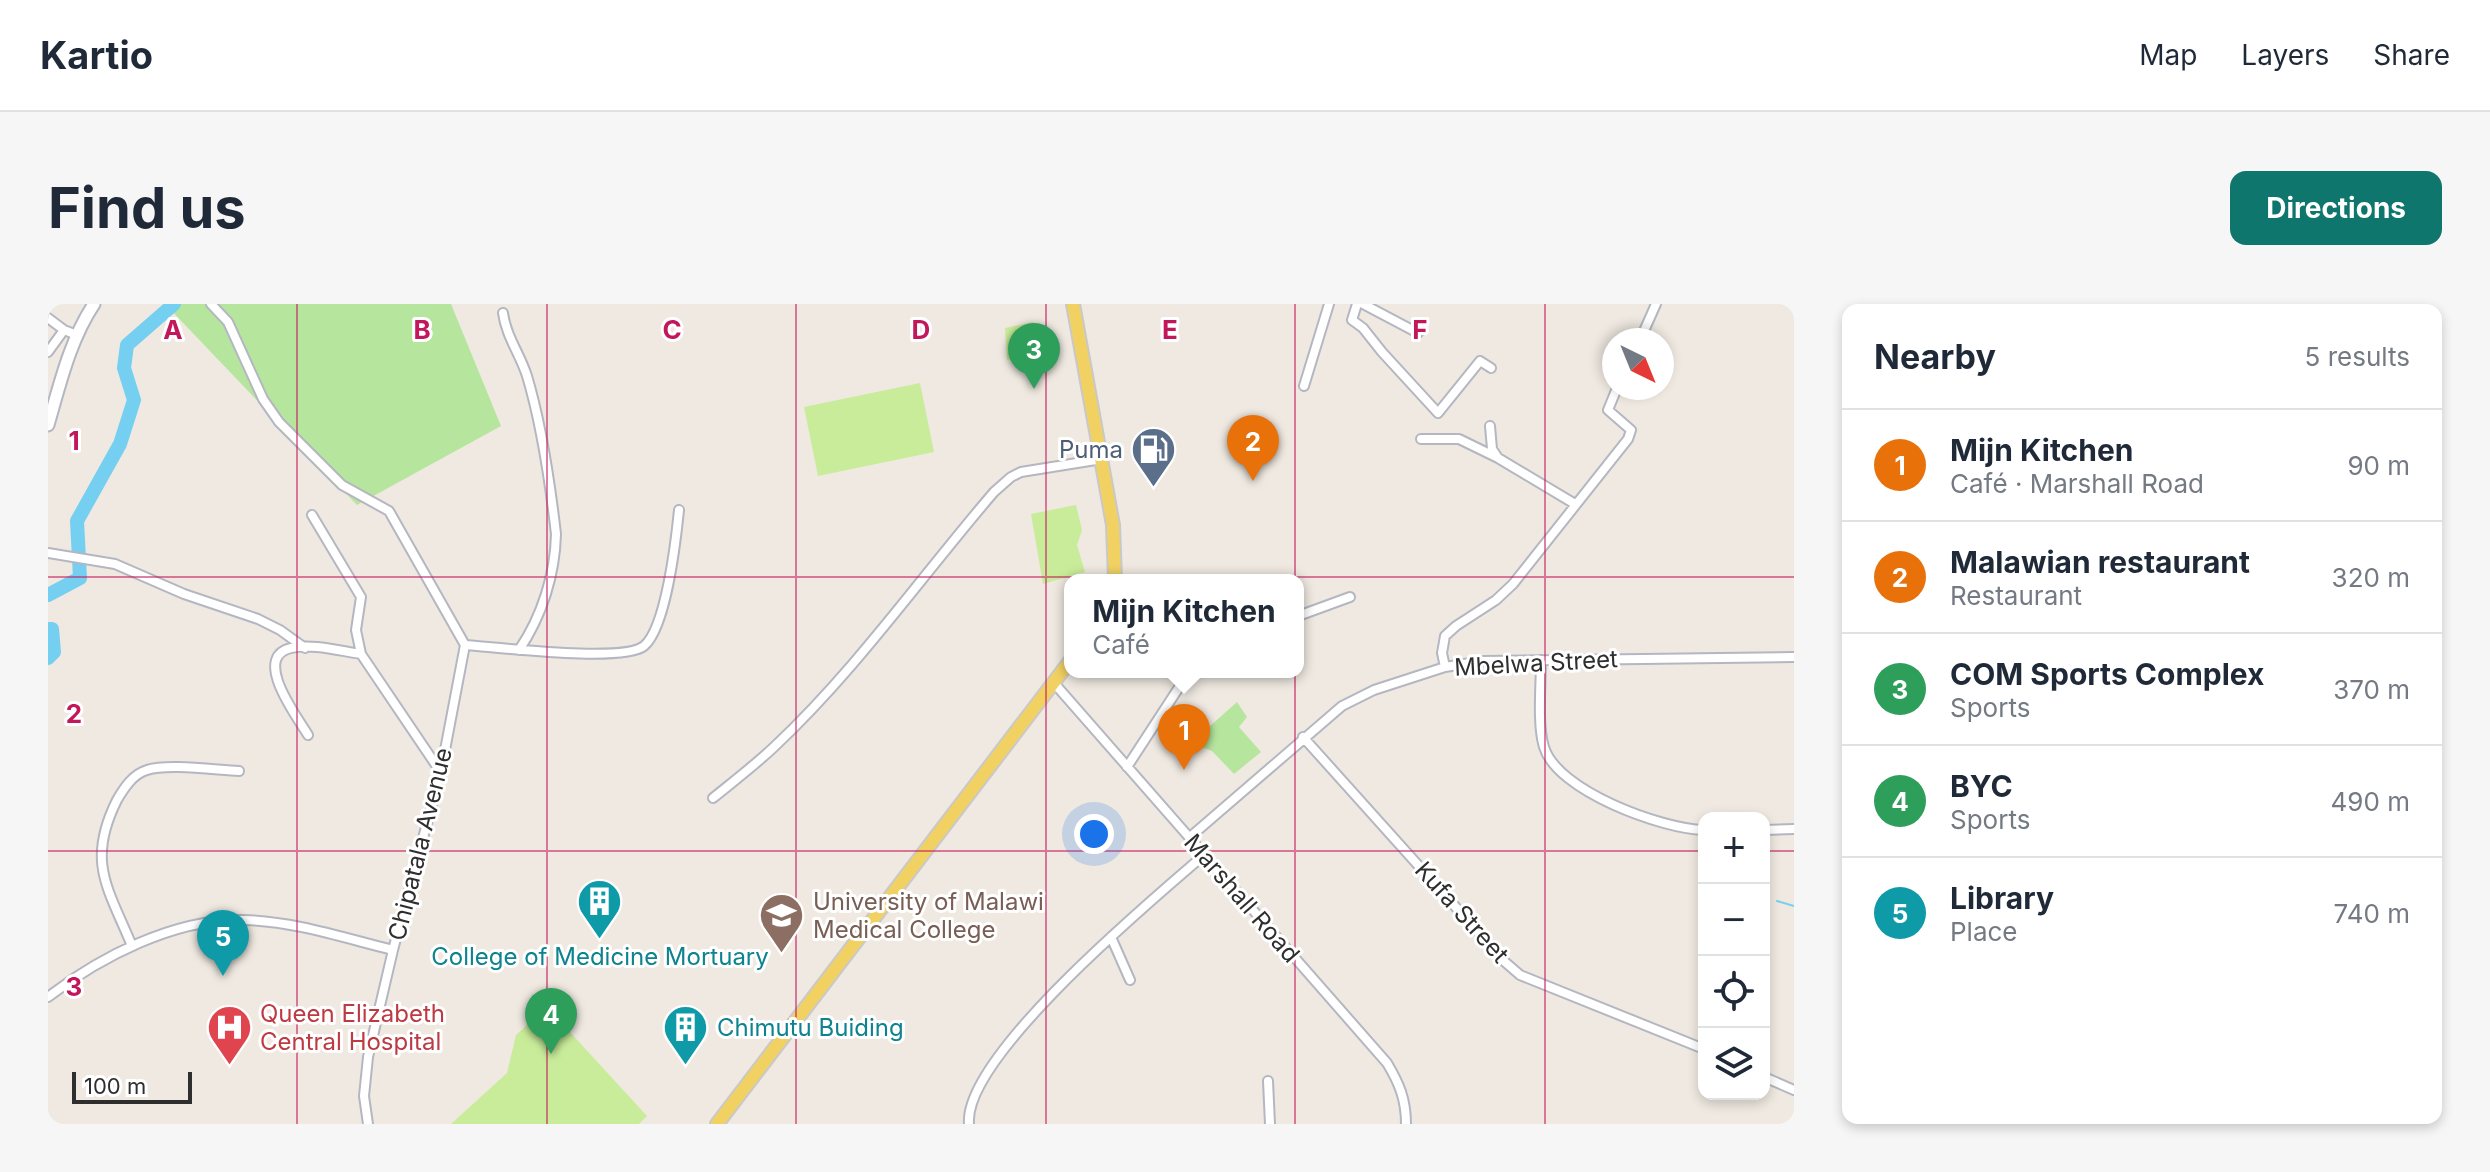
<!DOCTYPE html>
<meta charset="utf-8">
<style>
:root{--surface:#fff;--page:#f6f6f7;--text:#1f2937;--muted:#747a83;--line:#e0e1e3;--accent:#0f766e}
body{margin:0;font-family:Inter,sans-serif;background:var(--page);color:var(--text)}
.controls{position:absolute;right:24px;bottom:24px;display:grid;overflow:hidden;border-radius:16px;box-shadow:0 4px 12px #0003}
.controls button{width:72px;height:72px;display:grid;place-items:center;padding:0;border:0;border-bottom:2px solid var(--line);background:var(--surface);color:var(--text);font:40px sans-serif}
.compass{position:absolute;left:1554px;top:24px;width:72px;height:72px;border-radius:50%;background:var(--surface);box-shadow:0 4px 12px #0003;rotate:137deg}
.scale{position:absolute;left:24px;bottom:20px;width:120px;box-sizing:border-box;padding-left:8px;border:4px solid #2e2e2e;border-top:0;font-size:22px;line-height:28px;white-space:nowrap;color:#2e2e2e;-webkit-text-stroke:6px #fff;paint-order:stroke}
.you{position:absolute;left:1046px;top:530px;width:28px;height:28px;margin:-20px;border:6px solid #fff;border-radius:50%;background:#1a73e8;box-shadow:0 0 0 12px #1a73e833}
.badge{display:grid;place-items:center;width:52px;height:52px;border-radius:50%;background:var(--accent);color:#fff;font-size:26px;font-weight:700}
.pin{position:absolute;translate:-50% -66px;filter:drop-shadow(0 2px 4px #0008)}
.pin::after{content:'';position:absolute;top:42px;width:28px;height:24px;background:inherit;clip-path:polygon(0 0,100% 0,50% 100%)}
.popup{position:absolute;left:1016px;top:270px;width:240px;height:104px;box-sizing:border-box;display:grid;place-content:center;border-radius:16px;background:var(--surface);filter:drop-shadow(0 2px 6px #0005);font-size:26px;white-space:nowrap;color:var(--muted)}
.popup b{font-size:30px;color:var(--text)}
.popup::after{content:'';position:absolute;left:50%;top:100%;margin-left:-16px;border:16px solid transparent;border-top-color:var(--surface)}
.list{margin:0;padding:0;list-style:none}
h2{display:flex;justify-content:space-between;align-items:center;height:104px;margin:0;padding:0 32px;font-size:34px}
h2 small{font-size:26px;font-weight:400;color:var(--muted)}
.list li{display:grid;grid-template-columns:52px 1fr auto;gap:24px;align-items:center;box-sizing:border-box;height:112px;padding:0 32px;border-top:2px solid var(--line)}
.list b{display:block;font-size:30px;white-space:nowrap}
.list p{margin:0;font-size:26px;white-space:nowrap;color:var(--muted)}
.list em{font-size:26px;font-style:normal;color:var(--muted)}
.icon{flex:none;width:44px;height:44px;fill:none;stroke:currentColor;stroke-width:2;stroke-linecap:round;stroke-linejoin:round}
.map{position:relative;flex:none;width:1746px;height:820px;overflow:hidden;border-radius:16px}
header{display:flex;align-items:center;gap:48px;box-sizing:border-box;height:112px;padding:0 40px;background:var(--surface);border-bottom:2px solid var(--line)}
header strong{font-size:38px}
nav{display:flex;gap:44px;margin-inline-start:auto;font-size:28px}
.intro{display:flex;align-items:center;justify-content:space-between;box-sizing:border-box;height:192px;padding:0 48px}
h1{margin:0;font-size:56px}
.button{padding:20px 36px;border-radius:16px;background:var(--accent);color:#fff;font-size:28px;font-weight:700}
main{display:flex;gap:48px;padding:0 48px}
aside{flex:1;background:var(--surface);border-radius:16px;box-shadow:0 4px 12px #0003}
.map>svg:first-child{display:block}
.green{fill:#b6e59e}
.pitch{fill:#c9ec9a}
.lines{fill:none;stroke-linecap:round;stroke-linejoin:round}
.stream{stroke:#75cff0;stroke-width:2}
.river{stroke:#75cff0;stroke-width:14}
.minor-casing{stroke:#b4b7c1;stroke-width:12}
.secondary-casing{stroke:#b4b7c1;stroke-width:15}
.primary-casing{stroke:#c9c9c9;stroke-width:16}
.minor{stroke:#fff;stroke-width:8}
.secondary{stroke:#fff;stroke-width:11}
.primary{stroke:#f2d163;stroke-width:12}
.grid{fill:none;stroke:#c2185b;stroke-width:2;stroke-opacity:0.55}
.labels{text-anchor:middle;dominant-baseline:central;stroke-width:6;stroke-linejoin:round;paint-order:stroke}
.service-label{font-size:24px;fill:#4e5e75;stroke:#fff;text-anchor:end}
.street-label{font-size:24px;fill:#2e2e2e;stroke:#fff}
.education-label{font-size:24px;fill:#785e54;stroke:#fff;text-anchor:start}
.culture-label{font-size:24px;fill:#0d838f;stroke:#fff}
.health-label{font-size:24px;fill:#be3a42;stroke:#fff;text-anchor:start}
.grid-label{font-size:26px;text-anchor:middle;font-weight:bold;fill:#c2185b;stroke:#fff;stroke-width:6;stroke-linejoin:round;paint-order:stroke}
</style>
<header>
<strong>Kartio</strong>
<nav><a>Map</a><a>Layers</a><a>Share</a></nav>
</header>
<div class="intro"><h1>Find us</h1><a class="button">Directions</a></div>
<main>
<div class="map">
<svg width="1746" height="820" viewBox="0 0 1746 820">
<rect width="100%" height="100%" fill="#efe9e1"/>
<path class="green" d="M 117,0 L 403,0 L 453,122 L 309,201 Z
M 1189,398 L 1199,413 L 1191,423 L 1213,448 L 1186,470 L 1164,447 L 1151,442 L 1141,434 L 1161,423 Z"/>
<path class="pitch" d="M 985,18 L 989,49 L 959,56 L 957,24 Z
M 872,79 L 886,148 L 770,172 L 756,103 Z
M 1028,201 L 1034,226 L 1029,241 L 1037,268 L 995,280 L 983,210 Z
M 499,703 L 599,812 L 591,820 L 403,820 L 459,769 L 468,731 Z"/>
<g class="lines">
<path class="stream" d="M 1729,597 L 1746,602"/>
<path class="river" d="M 0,291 L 32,274 L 29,217 L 72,140 L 86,96 L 76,64 L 79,41 L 126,0
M 0,325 L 4,325 L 6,348 L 0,354"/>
<defs>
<path id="minor" d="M 163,0 L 180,18 L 215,95 L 231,118 L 294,181 L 341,207 L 417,341 L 393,467 L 345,646 L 320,753 L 316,792 L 320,820
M 1309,0 L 1304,16 L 1315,24 L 1334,48 L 1390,109 L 1432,57 L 1443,64
M 1315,0 L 1370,29
M 455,9 C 458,32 472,50 479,72 C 494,122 502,178 508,230 C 507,271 494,312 471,346
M 0,14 L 16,26 L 29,31
M 1592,36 L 1608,0
M 0,48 L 16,26
M 1256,82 L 1281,0
M 1442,122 L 1444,145 L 1450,154 L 1527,200
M 1373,135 L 1411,135 L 1450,154
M 264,211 L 313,293 L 308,326 L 313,350 L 392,467
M 0,249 L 67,260 L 136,290 L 210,315 L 232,326 L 257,344
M 1250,312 L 1302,293
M 417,341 C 449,343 575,359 596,342 C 618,324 628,236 631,206
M 1493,356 C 1493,381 1489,420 1496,443 C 1509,487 1614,525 1656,526
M 1397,363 L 1394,349 L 1397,332 L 1408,322 L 1448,296 L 1465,280 L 1580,135 L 1583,126 L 1560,106 L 1569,84
M 1006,379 L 1339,759 C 1351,779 1358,795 1358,820
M 260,431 C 250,414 203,353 243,344 C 264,339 292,347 313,350
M 1255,433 L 1457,658 L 1472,671 L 1656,745
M 1079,463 L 1141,368
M 665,494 C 686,477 707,461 726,443 C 808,366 873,273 946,188 L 963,173 L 973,168 L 1054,155
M 1716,526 L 1746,525
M 1142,533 L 1294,402 L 1326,386 L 1397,363 L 1435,357 L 1746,353
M 1063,633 L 1082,676
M 84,642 C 60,584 38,558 69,496 C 76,484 85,470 99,466 C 119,459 168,466 191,467
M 0,693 C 52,653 127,614 195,616 C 246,617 296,634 345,646
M 1716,773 L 1746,786
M 1220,777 L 1222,820
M 921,820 C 915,753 1104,596 1156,551"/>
<path id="secondary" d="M 0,121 C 12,80 22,36 46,0"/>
<path id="primary" d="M 1025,0 L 1065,221 L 1067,276
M 669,820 L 1022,357"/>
</defs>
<use href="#minor" class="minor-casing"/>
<use href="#secondary" class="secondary-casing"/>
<use href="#primary" class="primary-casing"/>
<use href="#minor" class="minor"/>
<use href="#secondary" class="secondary"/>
<use href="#primary" class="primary"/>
</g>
<path class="grid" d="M 249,0 L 249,820M 499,0 L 499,820M 748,0 L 748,820M 998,0 L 998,820M 1247,0 L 1247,820M 1497,0 L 1497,820M 0,273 L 1746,273M 0,547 L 1656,547M 1716,547 L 1746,547"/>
<defs>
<symbol id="fuel-pin" viewBox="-11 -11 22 30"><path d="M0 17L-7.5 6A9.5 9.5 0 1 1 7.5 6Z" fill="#5c6f8a" stroke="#fff"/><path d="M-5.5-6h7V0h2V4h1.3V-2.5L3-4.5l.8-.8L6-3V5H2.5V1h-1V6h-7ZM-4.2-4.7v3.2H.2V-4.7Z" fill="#fff"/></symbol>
<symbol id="building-pin" viewBox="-11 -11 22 30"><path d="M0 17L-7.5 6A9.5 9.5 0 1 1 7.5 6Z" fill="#0f9aa8" stroke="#fff"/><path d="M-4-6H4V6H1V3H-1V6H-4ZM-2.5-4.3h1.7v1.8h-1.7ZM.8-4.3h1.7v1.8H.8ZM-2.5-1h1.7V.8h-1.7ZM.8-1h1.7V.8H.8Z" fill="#fff"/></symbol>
<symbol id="university-pin" viewBox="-11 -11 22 30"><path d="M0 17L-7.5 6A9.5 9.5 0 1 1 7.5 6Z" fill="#8d6e63" stroke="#fff"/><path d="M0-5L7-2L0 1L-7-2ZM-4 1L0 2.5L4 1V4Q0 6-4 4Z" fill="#fff"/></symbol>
<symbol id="hospital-pin" viewBox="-11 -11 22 30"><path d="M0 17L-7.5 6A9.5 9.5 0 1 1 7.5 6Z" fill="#e0444e" stroke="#fff"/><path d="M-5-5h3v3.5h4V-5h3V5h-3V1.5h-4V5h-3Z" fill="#fff"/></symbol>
</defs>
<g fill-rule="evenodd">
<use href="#fuel-pin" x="1080" y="120" width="51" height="69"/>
<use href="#building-pin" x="526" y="572" width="51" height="69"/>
<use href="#university-pin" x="708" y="586" width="51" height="69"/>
<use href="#hospital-pin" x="156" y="698" width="51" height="69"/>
<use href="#building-pin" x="612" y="698" width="51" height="69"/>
</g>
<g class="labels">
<g class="service-label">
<text x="1075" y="145">Puma</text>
</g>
<g class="street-label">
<text transform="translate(1488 359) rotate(-3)">Mbelwa Street</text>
<text transform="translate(372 540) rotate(-76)">Chipatala Avenue</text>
<text transform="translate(1194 594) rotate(49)">Marshall Road</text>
<text transform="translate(1414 608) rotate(48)">Kufa Street</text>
</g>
<g class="education-label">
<text x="765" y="597">University of Malawi<tspan x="765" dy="28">Medical College</tspan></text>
</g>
<g class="culture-label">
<text x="552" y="652">College of Medicine Mortuary</text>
<text x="669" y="723" text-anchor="start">Chimutu Buiding</text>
</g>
<g class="health-label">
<text x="212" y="709">Queen Elizabeth<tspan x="212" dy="28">Central Hospital</tspan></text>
</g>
</g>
<g class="grid-label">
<text x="125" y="35">A</text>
<text x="374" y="35">B</text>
<text x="624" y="35">C</text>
<text x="873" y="35">D</text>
<text x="1122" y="35">E</text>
<text x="1372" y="35">F</text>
<text x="26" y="146">1</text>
<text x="26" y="419">2</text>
<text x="26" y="692">3</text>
</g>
</svg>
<div class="controls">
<button>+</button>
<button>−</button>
<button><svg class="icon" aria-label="locate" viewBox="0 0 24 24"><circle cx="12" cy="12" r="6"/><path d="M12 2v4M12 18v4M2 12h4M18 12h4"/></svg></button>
<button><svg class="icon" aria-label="layers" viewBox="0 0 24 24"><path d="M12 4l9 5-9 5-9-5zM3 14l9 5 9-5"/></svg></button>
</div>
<svg class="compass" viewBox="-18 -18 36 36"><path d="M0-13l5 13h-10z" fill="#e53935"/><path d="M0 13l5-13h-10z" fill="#747a83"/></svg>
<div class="scale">100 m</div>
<div class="you"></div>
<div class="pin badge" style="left:1136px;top:466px;background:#e8710a">1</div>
<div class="popup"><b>Mijn Kitchen</b>Café</div>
<div class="pin badge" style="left:1205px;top:177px;background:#e8710a">2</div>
<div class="pin badge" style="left:986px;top:85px;background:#2e9e5b">3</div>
<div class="pin badge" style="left:503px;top:750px;background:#2e9e5b">4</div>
<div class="pin badge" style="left:175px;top:672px;background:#0f9aa8">5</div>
</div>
<aside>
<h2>Nearby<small>5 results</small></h2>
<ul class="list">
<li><span class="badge" style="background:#e8710a">1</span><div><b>Mijn Kitchen</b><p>Café · Marshall Road</p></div><em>90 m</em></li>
<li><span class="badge" style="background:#e8710a">2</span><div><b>Malawian restaurant</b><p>Restaurant</p></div><em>320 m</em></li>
<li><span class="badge" style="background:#2e9e5b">3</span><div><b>COM Sports Complex</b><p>Sports</p></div><em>370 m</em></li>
<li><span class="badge" style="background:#2e9e5b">4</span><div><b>BYC</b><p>Sports</p></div><em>490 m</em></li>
<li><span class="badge" style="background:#0f9aa8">5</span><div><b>Library</b><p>Place</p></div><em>740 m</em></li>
</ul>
</aside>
</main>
